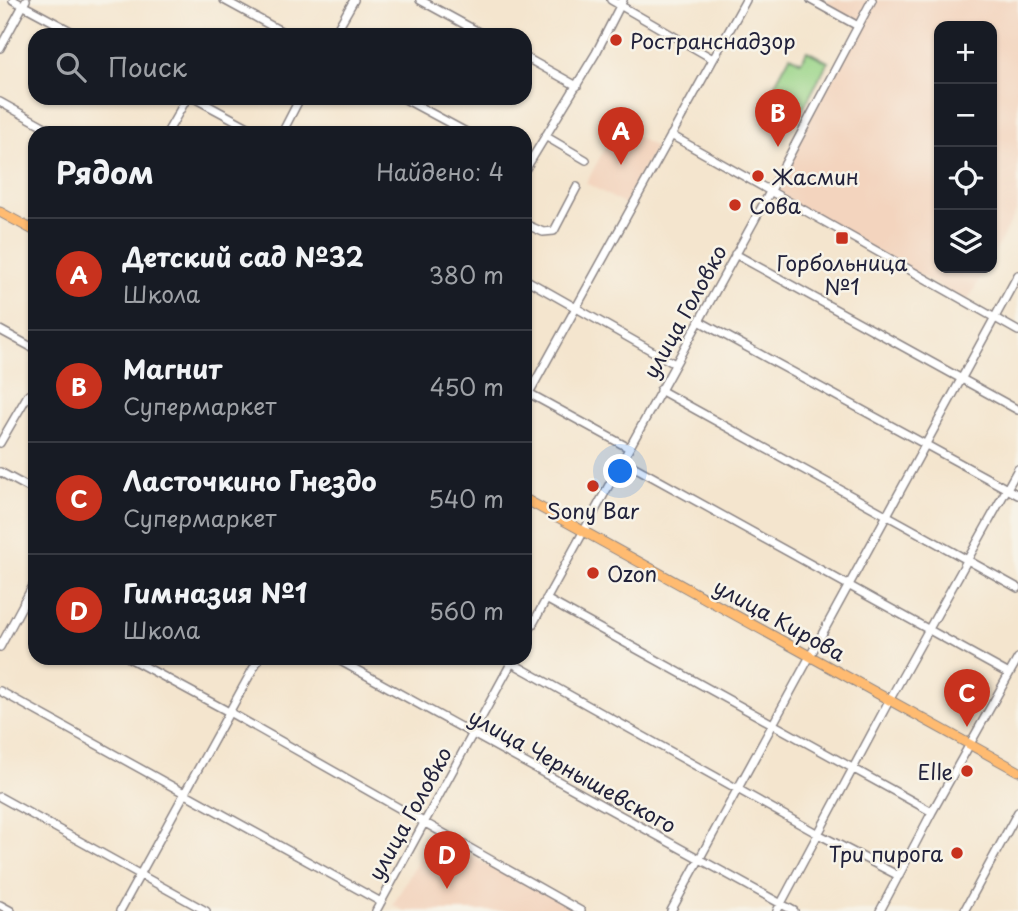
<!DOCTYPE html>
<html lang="ru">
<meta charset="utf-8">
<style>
:root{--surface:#171b24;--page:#20242c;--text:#f1f3f6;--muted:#9ea1a6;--line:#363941;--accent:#c8321e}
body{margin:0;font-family:"Playpen Sans",sans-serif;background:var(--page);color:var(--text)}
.controls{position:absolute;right:21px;top:21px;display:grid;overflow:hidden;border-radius:14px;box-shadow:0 2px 5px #0004}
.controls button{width:63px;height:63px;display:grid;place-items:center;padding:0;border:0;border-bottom:2px solid var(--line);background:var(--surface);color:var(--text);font:35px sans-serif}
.you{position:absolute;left:621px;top:472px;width:24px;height:24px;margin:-18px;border:5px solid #fff;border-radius:50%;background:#1a73e8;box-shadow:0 0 0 10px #1a73e833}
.badge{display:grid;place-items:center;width:46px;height:46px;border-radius:50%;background:var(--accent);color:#fff;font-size:23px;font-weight:700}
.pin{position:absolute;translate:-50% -58px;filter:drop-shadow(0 2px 4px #0008)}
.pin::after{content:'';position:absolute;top:37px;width:24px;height:21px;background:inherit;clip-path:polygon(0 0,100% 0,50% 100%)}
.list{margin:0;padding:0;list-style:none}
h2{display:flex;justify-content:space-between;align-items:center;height:91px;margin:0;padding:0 28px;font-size:30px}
h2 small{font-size:23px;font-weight:400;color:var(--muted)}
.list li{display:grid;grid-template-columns:46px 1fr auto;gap:21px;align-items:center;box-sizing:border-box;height:112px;padding:0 28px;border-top:2px solid var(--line)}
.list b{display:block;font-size:26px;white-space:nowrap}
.list p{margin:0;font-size:23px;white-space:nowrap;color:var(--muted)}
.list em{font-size:23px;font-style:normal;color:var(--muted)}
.icon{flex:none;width:38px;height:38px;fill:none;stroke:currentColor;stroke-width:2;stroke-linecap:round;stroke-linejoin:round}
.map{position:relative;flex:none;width:1018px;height:911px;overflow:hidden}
.search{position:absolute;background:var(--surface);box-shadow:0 2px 5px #0004;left:28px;top:28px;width:504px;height:77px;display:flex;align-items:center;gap:18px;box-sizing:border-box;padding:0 24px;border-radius:21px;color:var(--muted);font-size:26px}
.panel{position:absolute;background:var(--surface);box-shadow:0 2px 5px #0004;left:28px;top:126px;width:504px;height:539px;border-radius:21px}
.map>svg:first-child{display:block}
.built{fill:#f3d4be}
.green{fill:#99d487;stroke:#5e7b61;stroke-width:2}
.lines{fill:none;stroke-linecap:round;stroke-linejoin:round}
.minor-casing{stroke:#8b8484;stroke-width:10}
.major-casing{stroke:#8b8484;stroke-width:11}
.minor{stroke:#fff;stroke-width:7}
.major{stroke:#ffbb71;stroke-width:9}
.poi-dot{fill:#c8321e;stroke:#f7f3e8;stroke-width:2.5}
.labels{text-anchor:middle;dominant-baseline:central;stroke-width:5;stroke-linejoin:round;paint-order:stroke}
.poi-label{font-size:21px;fill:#22223b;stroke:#f7f3e8;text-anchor:start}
.street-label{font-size:21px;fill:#22223b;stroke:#f7f3e8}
</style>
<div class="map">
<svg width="1018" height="911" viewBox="0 0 1018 911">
<rect width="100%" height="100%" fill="#f7f3e8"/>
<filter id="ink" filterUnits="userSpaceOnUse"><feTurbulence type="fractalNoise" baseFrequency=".0143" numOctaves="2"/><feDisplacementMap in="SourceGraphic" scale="14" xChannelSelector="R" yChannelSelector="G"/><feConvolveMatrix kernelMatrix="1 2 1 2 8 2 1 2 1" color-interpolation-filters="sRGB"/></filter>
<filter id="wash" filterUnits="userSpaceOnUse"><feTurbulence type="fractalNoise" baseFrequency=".00686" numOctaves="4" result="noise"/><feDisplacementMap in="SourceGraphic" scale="28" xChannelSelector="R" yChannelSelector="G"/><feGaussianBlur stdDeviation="1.57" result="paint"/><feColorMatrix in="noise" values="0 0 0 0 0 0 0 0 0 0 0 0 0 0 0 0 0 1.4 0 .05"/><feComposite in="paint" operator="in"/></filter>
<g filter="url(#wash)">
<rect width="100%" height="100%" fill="#f4e5ce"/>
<path class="built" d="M 826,0 L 1018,0 L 1018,208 L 992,257 L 992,26 L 939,26 L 939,268 L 986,268 L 967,302 L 770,192 L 858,26 L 823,6 Z
M 617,126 L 655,147 L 624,204 L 586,183 Z
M 433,834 L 500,872 L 504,868 L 581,911 L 404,911 L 393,905 Z"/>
<path class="green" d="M 807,51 L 828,62 L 796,122 L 774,110 L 779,101 L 769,95 L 790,56 L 801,62 Z"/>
</g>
<g filter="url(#ink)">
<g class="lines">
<defs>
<path id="minor" d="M 13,0 L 78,35
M 224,0 L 288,35
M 420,0 L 484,35
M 611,0 L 713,59
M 811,0 L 858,26
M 334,35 L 354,0
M 0,48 L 26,0
M 525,57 L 577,86
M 194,98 L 259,133
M 403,98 L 468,133
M 0,102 L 56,133
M 167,133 L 187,98
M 282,133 L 300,98
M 671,135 L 1018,331
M 545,136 L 586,160
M 525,170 L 596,53 L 623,0
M 525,224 L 543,232 L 554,231 L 577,187
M 735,254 L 1018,410
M 525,279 L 675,364
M 699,321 L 1018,495
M 0,330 L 35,349
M 660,390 L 1018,588
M 525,391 L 629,448
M 529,393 L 746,0
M 0,443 L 28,395
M 622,460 L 1009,674
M 0,472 L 35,491
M 546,599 L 932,812
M 24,601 L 35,607
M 525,638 L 770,192 L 872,0
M 0,647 L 35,582
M 129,658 L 229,712 L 581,911
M 335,658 L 794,911
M 512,663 L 818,834 L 899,876
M 0,691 L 381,902
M 0,797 L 206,911
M 0,905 L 11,911
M 120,911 L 259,658
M 376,911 L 514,658
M 671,911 L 1018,275
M 777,911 L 890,699 L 1018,469
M 880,911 L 932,812 L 1018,658
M 964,911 L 1018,812"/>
<path id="major" d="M 0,212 L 35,231
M 525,499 L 1018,771"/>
</defs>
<use href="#minor" class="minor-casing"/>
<use href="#major" class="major-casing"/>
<use href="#minor" class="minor"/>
<use href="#major" class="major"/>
</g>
</g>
<g class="poi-dot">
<circle cx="616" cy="40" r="7"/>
<circle cx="758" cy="176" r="7"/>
<circle cx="735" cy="205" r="7"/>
<rect x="835" y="231" width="14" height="14" rx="3.5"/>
<circle cx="593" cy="486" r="7"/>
<circle cx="593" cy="573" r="7"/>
<circle cx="967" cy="771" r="7"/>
<circle cx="957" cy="853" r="7"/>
</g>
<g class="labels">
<g class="poi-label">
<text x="630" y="40">Ространснадзор</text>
<text x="772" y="176">Жасмин</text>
<text x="749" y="205">Сова</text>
<text x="842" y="262" text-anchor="middle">Горбольница<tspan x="842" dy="24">№1</tspan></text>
<text x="593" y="510" text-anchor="middle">Sony Bar</text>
<text x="607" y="573">Ozon</text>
<text x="953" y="771" text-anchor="end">Elle</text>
<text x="943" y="853" text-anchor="end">Три пирога</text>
</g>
<g class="street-label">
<text transform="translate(684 311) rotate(-61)">улица Головко</text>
<text transform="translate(780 619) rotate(29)">улица Кирова</text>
<text transform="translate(573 770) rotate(29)">улица Чернышевского</text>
<text transform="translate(409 813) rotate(-61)">улица Головко</text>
</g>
</g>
</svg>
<div class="controls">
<button>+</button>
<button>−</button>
<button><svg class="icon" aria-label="locate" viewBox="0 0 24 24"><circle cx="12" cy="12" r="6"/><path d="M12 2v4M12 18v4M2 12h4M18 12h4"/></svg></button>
<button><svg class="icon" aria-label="layers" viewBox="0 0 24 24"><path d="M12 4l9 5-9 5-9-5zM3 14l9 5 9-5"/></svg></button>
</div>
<div class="you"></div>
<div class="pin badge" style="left:621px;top:165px">A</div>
<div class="pin badge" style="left:778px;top:147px">B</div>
<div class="pin badge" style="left:967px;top:727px">C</div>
<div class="pin badge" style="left:447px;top:889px">D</div>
<div class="search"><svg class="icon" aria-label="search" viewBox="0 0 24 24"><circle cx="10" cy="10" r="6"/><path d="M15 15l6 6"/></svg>Поиск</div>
<section class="panel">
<h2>Рядом<small>Найдено: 4</small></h2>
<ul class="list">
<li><span class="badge">A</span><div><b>Детский сад №32</b><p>Школа</p></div><em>380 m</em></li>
<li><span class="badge">B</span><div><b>Магнит</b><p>Супермаркет</p></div><em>450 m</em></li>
<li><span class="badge">C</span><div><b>Ласточкино Гнездо</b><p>Супермаркет</p></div><em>540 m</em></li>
<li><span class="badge">D</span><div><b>Гимназия №1</b><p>Школа</p></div><em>560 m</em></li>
</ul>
</section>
</div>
